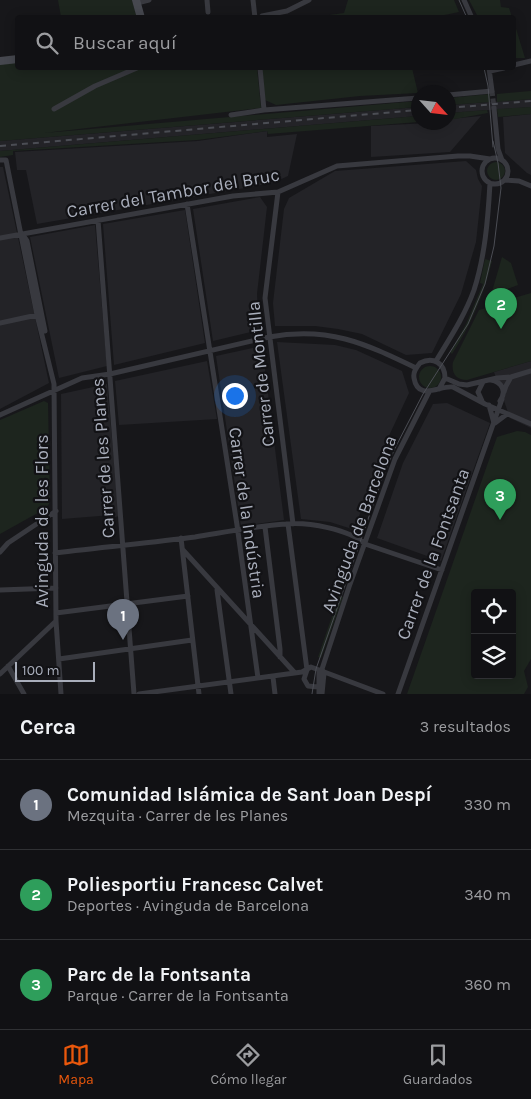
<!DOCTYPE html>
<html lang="es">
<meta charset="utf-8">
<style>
:root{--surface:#111114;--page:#1e1f22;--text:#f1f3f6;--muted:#9c9da0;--line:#303134;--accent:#ea580c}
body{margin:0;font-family:Karla,sans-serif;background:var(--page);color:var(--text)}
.controls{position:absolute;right:15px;bottom:15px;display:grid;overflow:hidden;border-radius:5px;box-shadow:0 2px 12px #0003}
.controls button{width:45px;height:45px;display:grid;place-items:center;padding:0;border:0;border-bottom:1px solid var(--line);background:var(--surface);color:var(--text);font:25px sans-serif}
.compass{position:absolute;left:411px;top:85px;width:45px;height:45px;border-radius:50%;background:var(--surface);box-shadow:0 2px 12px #0003;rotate:117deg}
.scale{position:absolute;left:15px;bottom:12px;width:80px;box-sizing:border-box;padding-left:5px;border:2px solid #a9aebb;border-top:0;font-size:14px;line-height:18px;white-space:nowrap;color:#a9aebb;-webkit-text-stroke:4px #121215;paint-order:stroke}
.you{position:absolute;left:234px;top:395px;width:18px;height:18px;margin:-12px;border:4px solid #fff;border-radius:50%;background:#1a73e8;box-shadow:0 0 0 8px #1a73e833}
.badge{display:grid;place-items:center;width:32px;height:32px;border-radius:50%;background:var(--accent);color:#fff;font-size:16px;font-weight:700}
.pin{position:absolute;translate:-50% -41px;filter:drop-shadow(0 1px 2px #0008)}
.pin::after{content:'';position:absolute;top:26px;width:18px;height:15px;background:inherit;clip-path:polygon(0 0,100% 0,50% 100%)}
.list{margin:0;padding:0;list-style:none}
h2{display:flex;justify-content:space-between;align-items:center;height:65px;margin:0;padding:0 20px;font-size:21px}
h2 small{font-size:16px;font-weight:400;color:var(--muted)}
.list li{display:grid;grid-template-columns:32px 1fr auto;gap:15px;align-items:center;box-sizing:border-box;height:90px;padding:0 20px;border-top:1px solid var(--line)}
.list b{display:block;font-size:19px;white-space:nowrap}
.list p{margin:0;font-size:16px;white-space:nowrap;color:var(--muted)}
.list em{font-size:16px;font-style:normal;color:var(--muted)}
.icon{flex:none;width:28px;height:28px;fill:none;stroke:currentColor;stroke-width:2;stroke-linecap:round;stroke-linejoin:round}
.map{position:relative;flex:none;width:531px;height:694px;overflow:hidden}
.search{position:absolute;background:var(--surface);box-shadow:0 2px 12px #0003;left:15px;right:15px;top:15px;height:55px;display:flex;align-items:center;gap:12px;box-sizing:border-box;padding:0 18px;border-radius:5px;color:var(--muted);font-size:19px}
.sheet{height:335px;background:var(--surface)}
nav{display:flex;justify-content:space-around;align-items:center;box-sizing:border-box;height:70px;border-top:1px solid var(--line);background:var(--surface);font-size:14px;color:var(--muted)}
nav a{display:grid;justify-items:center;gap:2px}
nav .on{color:var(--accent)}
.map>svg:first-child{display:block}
.built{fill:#232327}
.green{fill:#1d251e;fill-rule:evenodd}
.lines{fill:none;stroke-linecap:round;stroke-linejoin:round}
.street-tunnel{stroke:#34353a;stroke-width:5;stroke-dasharray:5 2.5;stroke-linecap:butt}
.street{stroke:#38393f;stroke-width:5}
.secondary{stroke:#46484f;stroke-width:8}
.tram{stroke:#4b4d54;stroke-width:1}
.rail{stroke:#4b4d54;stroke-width:2;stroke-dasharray:6 5;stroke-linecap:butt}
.labels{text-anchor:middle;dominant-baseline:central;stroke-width:4.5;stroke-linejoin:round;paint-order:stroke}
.street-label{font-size:18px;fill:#a9aebb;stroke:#121215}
</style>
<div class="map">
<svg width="531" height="694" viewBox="0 0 531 694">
<rect width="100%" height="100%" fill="#17171a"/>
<path class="built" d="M 531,99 L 531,107 L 449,113 L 449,105 Z
M 418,107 L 418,116 L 0,151 L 0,141 Z
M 531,114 L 531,175 L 527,173 L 505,153 L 503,117 Z
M 481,116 L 450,152 L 371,157 L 371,126 L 448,122 L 449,119 Z
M 267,131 L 267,137 L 297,134 L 288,176 L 273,183 L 37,224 L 26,170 L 17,170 L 15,152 L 198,141 Z
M 466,161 L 476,170 L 478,179 L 482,186 L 476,242 L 461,294 L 432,353 L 406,355 L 362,334 L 338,329 L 315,326 L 275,326 L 273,303 L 284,209 L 289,198 L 335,171 Z
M 0,167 L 3,167 L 49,383 L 0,409 Z
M 260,197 L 267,207 L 257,294 L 259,330 L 213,341 L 193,209 Z
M 185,210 L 205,343 L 114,365 L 103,224 Z
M 95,225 L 107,366 L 59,378 L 30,237 Z
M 277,342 L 335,345 L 356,350 L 402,371 L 409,393 L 380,455 L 355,528 L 352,529 L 330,522 L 301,519 Z
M 262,346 L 284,520 L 241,526 L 216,356 Z
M 207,361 L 217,419 L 119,425 L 115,381 Z
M 531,361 L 531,428 L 510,418 L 494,372 Z
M 107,384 L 119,516 L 112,518 L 112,515 L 62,519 L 61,394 Z
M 447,403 L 490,423 L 441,561 L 377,538 L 403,463 L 433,404 Z"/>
<path class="green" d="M 58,0 L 132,0 L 137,17 L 61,17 Z
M 348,0 L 454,0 L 459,12 L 430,18 L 315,17 L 344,13 Z
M 469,0 L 500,0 L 501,7 L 509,8 L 512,17 L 478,17 Z
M 514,22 L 525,58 L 514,58 Z
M 17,59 L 18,68 L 257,68 L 261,108 L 44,133 L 418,101 L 418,107 L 0,141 L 0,61 Z
M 262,68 L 412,68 L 418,93 L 360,96 L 276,105 L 265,100 Z
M 531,91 L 531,99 L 497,102 L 497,94 Z
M 490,94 L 490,102 L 449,105 L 449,98 Z
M 531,107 L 531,114 L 498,117 L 497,109 Z
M 487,110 L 488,113 L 449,120 L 449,113 Z
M 418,116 L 418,122 L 268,134 L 267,131 L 197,140 L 13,151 L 13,155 L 0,157 L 0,151 Z
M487 171a9 9 0 1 1 18 0a9 9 0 1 1-18 0Z
M 502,257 L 511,263 L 518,285 L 491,295 Z
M 485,259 L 492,261 C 484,294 471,325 452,354 L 450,352 L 466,324 L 483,284 L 480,283 Z
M 531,293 L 531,361 L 467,380 C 456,380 451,373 453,362 L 479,310 L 486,308 L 488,312 L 487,306 Z
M419 377a11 11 0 1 1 22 0a11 11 0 1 1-22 0Z
M 44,401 L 48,403 L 50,500 L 49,504 L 43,510 L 0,534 L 0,420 Z
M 517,431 L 525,432 L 531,435 L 531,659 L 524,671 L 528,687 L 524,694 L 407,694 L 497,437 ZM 475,593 L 512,593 L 512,675 L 475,675 Z
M 339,596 L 343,597 L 321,658 L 318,657 Z"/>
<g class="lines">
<path class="street-tunnel" d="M 492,91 L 494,108"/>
<path class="street" d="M 207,0 L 208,12
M 253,0 L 255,18
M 464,0 L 472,18
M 137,3 L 149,0
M 260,18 L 262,16 L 287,11 L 309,0
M 514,65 L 531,61
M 260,68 L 264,110
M 490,71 L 504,68
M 448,95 L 492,91 L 489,68
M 494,108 L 498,149 L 502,160
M 54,109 L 95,86 L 137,68
M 231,115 L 264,110 L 418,98
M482 171a13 13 0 1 1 26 0a13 13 0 1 1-26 0Z
M 0,160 L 6,160 L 37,315 L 54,384 L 56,621 L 61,694
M 505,180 L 519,181 L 531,186
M 278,192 L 265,298 L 293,524
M 187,204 L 237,525 L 258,678
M 98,220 L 134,694
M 23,235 L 27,241 L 45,331
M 0,238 L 233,196 L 278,192 L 337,166 L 458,156 L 470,156 L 490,159
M 0,323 L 37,315
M 436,361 C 450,338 465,315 474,290 C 485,256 488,219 490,183
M 445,378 L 459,384 L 467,385 L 497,378 L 511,377 L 531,371
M 491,380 C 502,382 507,391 500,401
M 439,389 L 445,378 C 445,363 433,356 420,363 C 416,368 413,372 414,378 C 418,402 440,385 453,387 L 485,404 L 531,424
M 504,392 L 506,386 L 511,377
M 482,401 L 478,392 L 483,382
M 489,405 L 494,423
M 0,415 L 82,378 L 110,374 L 269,337 C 328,326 364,343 416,368
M 495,423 L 507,414
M 288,524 L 307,670 L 304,679 L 308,686 L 318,687
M 265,527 L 280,649 L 280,657
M 181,538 L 199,694
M 183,550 L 294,672
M 0,552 L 8,543 L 56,511
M 55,553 C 102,547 149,543 195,537 C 226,532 256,526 286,524 C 308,522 349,529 365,544 L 442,570
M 0,590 L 56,588
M 217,590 L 231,694
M 56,613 L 188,596
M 59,659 L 192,640
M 8,666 L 24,694
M 319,671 L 319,694
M 0,674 L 56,621
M 273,677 L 275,694
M 139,694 L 302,672 L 311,667 L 383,694
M 322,694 L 324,673 L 322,669 L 349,587 L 395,459 L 429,392
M 398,694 L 502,399"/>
<path class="secondary" d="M 136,0 L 141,18
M 0,61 L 18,59"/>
<path class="tram" d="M 459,0 L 467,18
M 484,68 L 488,86 L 493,147
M 312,694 L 316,669 L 382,479 L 395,448 L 423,394 L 468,324 L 485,284 L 494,246 L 501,188 L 498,163 L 493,141"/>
<path class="rail" d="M 448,108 L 531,101
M 0,146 L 418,110"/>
</g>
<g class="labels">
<g class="street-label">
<text transform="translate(173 193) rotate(-10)">Carrer del Tambor del Bruc</text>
<text transform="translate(261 374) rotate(-96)">Carrer de Montilla</text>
<text transform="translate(103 458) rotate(-94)">Carrer de les Planes</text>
<text transform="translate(247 513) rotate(82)">Carrer de la Indústria</text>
<text transform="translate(42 521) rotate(-90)">Avinguda de les Flors</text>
<text transform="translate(359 524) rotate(-70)">Avinguda de Barcelona</text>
<text transform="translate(433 554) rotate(-70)">Carrer de la Fontsanta</text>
</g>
</g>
</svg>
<div class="controls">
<button><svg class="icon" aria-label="locate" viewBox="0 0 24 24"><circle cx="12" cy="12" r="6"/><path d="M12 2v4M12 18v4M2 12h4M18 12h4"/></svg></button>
<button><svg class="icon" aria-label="layers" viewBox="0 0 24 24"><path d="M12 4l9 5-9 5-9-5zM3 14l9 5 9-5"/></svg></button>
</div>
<svg class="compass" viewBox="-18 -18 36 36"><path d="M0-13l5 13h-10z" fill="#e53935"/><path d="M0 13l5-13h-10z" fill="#9c9da0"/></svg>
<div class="scale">100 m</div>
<div class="you"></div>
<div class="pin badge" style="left:123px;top:640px;background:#6b7280">1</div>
<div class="pin badge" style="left:501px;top:329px;background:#2e9e5b">2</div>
<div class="pin badge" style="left:500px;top:520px;background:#2e9e5b">3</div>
<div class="search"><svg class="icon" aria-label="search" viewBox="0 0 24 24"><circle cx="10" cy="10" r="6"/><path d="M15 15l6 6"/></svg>Buscar aquí</div>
</div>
<section class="sheet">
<h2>Cerca<small>3 resultados</small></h2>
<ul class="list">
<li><span class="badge" style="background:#6b7280">1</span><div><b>Comunidad Islámica de Sant Joan Despí</b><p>Mezquita · Carrer de les Planes</p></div><em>330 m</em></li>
<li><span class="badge" style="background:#2e9e5b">2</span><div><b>Poliesportiu Francesc Calvet</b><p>Deportes · Avinguda de Barcelona</p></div><em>340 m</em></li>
<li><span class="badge" style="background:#2e9e5b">3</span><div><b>Parc de la Fontsanta</b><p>Parque · Carrer de la Fontsanta</p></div><em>360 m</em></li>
</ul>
</section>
<nav>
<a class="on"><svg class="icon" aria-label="map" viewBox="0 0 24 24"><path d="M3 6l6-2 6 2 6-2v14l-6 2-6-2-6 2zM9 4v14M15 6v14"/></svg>Mapa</a>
<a><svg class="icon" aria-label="directions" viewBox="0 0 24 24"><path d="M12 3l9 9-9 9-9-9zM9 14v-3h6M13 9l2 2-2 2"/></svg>Cómo llegar</a>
<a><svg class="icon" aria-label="saved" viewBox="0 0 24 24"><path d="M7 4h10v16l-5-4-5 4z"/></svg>Guardados</a>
</nav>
